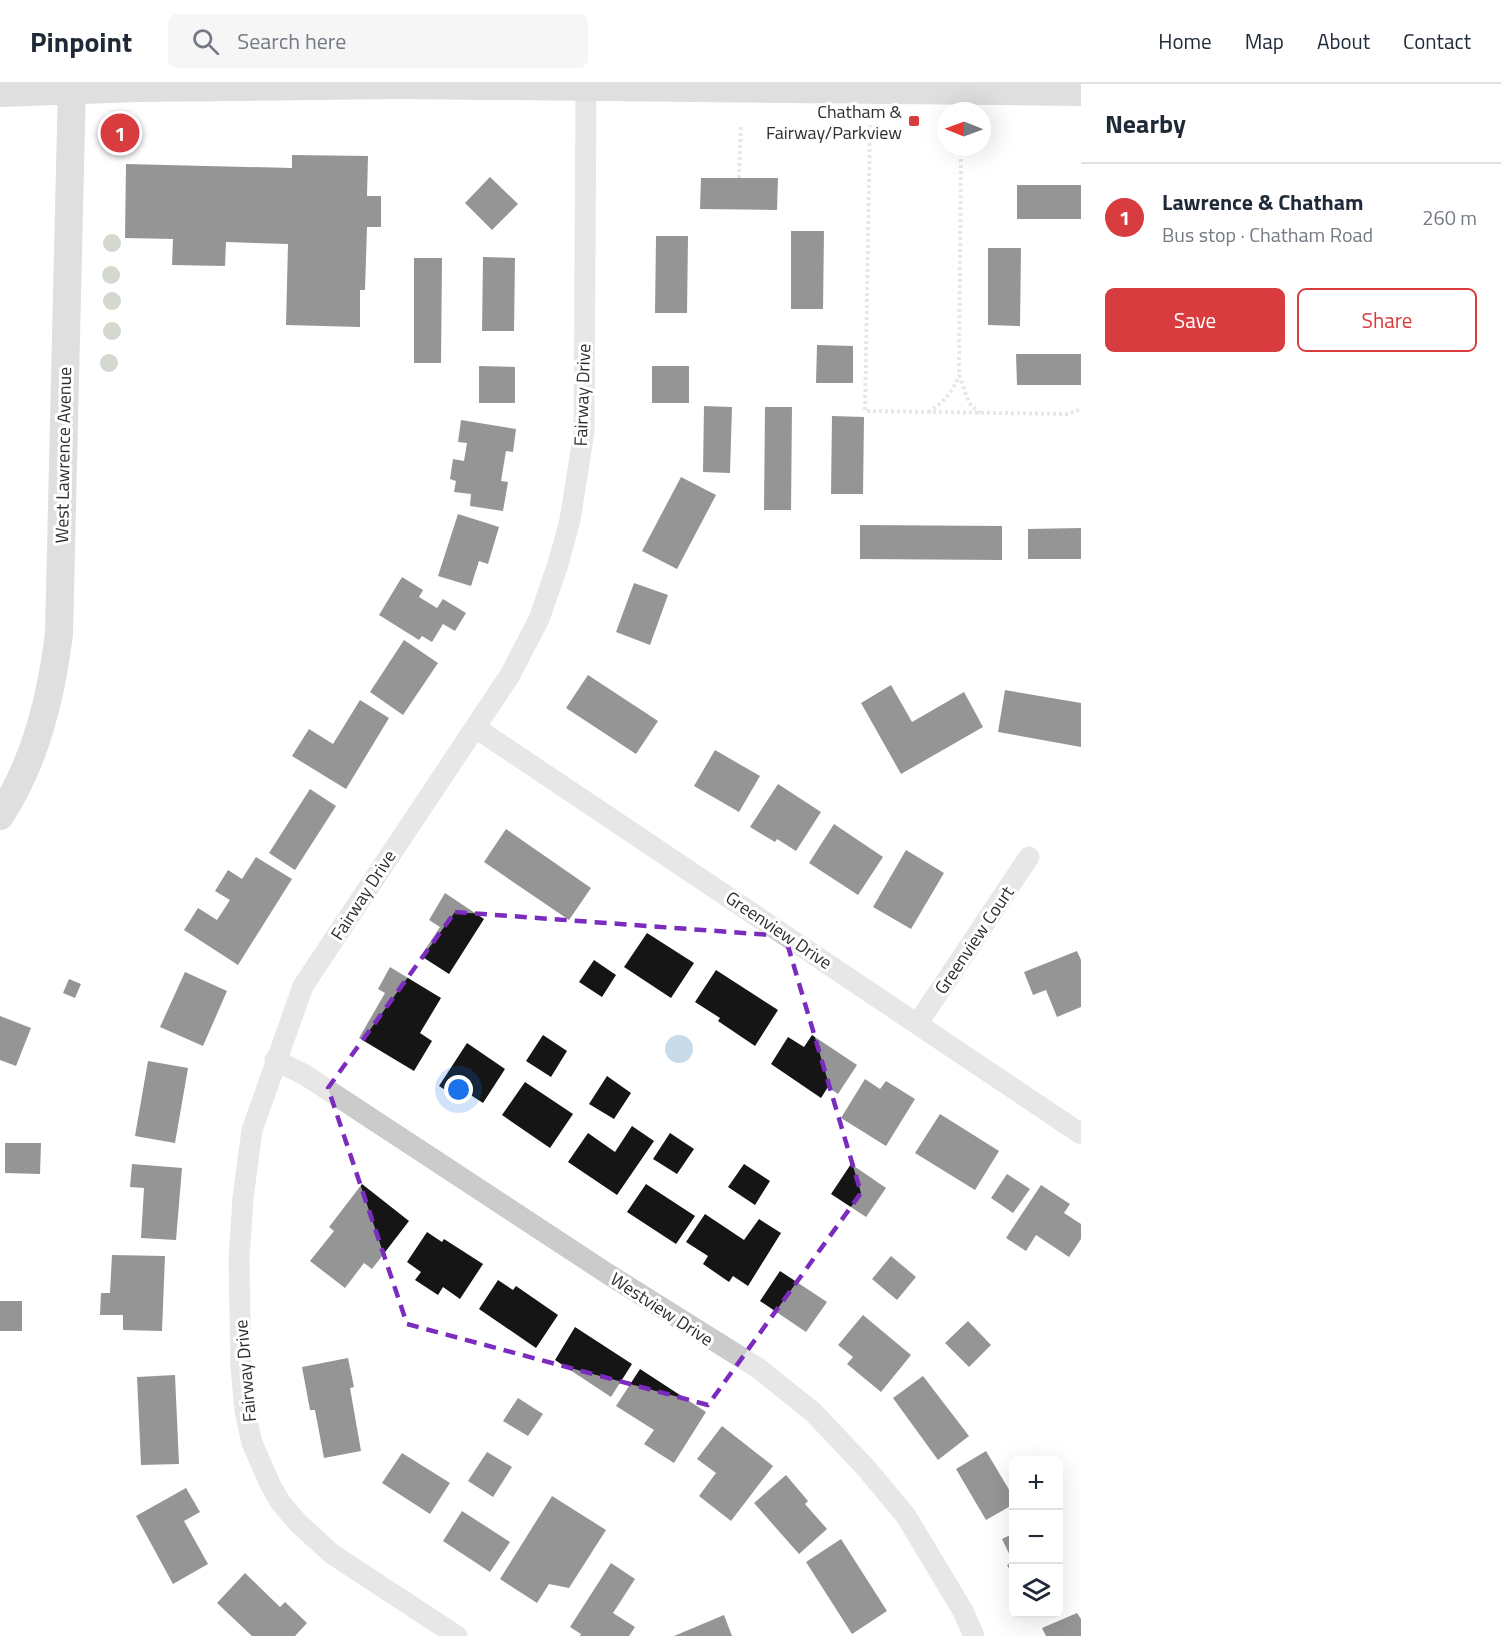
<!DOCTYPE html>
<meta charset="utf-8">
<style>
:root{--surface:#fff;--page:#f6f6f7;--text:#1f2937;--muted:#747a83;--line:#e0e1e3;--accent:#d83c3e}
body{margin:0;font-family:"Titillium Web",sans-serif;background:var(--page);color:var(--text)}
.controls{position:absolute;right:18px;bottom:18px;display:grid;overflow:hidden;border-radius:9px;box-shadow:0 6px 24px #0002}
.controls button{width:54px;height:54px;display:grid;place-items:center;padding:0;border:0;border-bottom:2px solid var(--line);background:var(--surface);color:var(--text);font:30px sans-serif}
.compass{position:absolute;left:937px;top:18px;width:54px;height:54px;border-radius:50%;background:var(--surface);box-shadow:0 6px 24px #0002;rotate:271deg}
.you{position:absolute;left:459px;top:1006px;width:21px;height:21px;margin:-15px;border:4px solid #fff;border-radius:50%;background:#1a73e8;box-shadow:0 0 0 9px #1a73e833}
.badge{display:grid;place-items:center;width:39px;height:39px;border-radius:50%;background:var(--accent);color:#fff;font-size:20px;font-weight:700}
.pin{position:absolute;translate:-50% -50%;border:3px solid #fff;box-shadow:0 2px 6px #0006}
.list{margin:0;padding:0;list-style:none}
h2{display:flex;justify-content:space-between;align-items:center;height:78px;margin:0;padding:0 24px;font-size:26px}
h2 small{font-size:20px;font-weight:400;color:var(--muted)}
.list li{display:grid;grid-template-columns:39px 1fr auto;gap:18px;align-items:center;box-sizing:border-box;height:108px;padding:0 24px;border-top:2px solid var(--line)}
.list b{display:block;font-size:22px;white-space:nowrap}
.list p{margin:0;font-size:20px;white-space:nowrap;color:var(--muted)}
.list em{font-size:20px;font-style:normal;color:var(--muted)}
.actions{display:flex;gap:12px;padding:18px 24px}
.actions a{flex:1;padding:14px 0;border:2px solid var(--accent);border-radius:9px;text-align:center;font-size:21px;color:var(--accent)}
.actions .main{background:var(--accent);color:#fff}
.icon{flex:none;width:33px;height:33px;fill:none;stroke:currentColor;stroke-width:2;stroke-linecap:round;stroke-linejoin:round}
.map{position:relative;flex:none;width:1081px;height:1552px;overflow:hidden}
header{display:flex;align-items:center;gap:36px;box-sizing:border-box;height:84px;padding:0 30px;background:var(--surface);border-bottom:2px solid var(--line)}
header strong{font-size:28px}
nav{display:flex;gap:33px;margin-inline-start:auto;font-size:21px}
.search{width:420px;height:54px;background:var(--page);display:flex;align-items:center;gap:15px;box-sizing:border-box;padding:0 21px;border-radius:9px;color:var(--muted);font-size:22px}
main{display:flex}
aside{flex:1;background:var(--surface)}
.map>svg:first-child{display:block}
.water{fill:#c9dbe9}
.building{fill:#151515}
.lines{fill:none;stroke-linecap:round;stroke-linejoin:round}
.path{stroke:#cbcbcb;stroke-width:4;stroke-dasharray:3 3;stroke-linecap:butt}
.street{stroke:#cbcbcb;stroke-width:21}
.secondary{stroke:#b8b8b8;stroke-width:28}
.tree{fill:#9eab95}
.marked{fill:none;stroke:#7b2cbf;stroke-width:4.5;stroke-dasharray:12 8;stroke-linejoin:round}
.poi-dot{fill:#d83c3e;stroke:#fff;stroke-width:2}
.labels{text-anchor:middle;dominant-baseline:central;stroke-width:6;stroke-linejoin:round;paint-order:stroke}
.poi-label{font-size:18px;fill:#2e2e2e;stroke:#fff;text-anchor:end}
.street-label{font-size:18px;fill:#2e2e2e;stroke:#fff}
</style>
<header>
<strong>Pinpoint</strong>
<div class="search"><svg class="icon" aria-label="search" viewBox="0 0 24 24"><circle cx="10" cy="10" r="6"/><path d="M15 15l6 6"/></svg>Search here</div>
<nav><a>Home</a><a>Map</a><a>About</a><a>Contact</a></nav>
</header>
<main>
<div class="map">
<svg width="1081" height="1552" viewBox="0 0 1081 1552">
<rect width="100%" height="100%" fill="#fff"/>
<path class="water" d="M665 965a14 14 0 1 1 28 0a14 14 0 1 1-28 0Z"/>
<path class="building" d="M 292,71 L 368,72 L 367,112 L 381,112 L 381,143 L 367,143 L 365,206 L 360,206 L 360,243 L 286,241 L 288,160 L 226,158 L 225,182 L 172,181 L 173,155 L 125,154 L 126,80 L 292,84 Z
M 490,93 L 518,120 L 492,146 L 465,119 Z
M 701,94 L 778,94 L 777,126 L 700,125 Z
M 1017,101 L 1081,101 L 1081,135 L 1017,135 Z
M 791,147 L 824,147 L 823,225 L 791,225 Z
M 656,152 L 688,152 L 687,229 L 655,229 Z
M 988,164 L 1021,164 L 1020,242 L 988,241 Z
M 483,173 L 515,174 L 514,247 L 482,247 Z
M 414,174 L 442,174 L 441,279 L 414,279 Z
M 817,261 L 853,262 L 853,299 L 816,299 Z
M 1016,270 L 1081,270 L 1081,301 L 1017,301 Z
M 479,282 L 515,283 L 515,319 L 479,319 Z
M 652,282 L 689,282 L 689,319 L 652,319 Z
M 704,322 L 732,323 L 730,389 L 703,388 Z
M 765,323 L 792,323 L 791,426 L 764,426 Z
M 832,332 L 864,333 L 863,410 L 831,410 Z
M 461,336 L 516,345 L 513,368 L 506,367 L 501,397 L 508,398 L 503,427 L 470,422 L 471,410 L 454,408 L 456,397 L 450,395 L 453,375 L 464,377 L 467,359 L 458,358 Z
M 681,393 L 716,411 L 677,485 L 642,467 Z
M 458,430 L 499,443 L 488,480 L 479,477 L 471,502 L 438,492 Z
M 860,441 L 1002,442 L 1002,476 L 860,475 Z
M 1081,444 L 1081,475 L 1028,475 L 1028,445 Z
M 402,493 L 423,506 L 419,513 L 437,524 L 443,515 L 466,529 L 455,547 L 443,540 L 432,558 L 422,552 L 419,556 L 379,531 Z
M 634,499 L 668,511 L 650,561 L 616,548 Z
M 404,556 L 438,579 L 403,631 L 370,608 Z
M 588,591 L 658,637 L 636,670 L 566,624 Z
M 891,601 L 912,638 L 964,608 L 983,643 L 901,690 L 861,619 Z
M 1005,606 L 1081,619 L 1081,663 L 998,648 Z
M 360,616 L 389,634 L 346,705 L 292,672 L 309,645 L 333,660 Z
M 715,666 L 760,692 L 739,728 L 694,702 Z
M 778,700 L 821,728 L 796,767 L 777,755 L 775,758 L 750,743 Z
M 310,705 L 336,722 L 295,786 L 269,769 Z
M 834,740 L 883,773 L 858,811 L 809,779 Z
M 506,745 L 591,804 L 569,836 L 484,778 Z
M 906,766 L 944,789 L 911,845 L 873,823 Z
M 256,773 L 292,795 L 238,881 L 184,846 L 198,824 L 217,836 L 230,816 L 215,807 L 228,786 L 242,795 Z
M 445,809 L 484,835 L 449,890 L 421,872 L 440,843 L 429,836 Z
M 647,849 L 694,879 L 671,914 L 624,883 Z
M 1077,867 L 1081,876 L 1081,923 L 1057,933 L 1046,906 L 1033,911 L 1024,888 Z
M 594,876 L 616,891 L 602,913 L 579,898 Z
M 390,883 L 441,914 L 420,949 L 432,957 L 414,987 L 359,954 L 385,909 L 378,905 Z
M 716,886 L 778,926 L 755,962 L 718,937 L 720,934 L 695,918 Z
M 185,888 L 227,907 L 203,962 L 160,943 Z
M 69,895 L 81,900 L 75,914 L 63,909 Z
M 0,932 L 31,944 L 16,982 L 0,976 Z
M 543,951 L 567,967 L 551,993 L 526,977 Z
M 812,951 L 857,981 L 838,1010 L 828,1003 L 821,1014 L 771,980 L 788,953 L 804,963 Z
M 467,959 L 505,985 L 483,1019 L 466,1008 L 461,1016 L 439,1002 Z
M 148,977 L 188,984 L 175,1059 L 135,1052 Z
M 607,992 L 631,1009 L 614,1035 L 589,1020 Z
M 865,995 L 880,1005 L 886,997 L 915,1015 L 886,1062 L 841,1034 Z
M 525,998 L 573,1030 L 550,1064 L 502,1031 Z
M 940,1030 L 999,1067 L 975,1106 L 915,1069 Z
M 632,1042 L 654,1057 L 617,1111 L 568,1078 L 588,1049 L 615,1068 Z
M 670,1049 L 694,1065 L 677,1090 L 653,1075 Z
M 5,1059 L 41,1059 L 40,1090 L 5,1089 Z
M 132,1080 L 182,1084 L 176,1156 L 141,1154 L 144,1104 L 130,1103 Z
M 744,1080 L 770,1097 L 755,1121 L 728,1103 Z
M 851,1080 L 886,1104 L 866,1133 L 831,1110 Z
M 1007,1090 L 1030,1105 L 1013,1129 L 991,1114 Z
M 362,1100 L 409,1137 L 372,1185 L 364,1179 L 345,1204 L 310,1177 L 334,1147 L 329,1143 Z
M 646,1100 L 695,1132 L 676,1160 L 627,1128 Z
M 1041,1101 L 1070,1120 L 1064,1129 L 1081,1140 L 1081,1155 L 1069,1173 L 1036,1151 L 1026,1167 L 1006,1154 Z
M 705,1130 L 744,1156 L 759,1135 L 781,1149 L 748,1202 L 733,1192 L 729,1198 L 703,1180 L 708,1172 L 686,1158 Z
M 427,1148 L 442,1158 L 444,1155 L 483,1180 L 460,1215 L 443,1203 L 438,1211 L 415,1196 L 421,1188 L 407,1178 Z
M 112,1171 L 165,1172 L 162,1247 L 123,1246 L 123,1231 L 100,1231 L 101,1209 L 110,1209 Z
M 891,1172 L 916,1193 L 897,1216 L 872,1195 Z
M 780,1187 L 827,1218 L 806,1248 L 760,1217 Z
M 498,1196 L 513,1206 L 516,1202 L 558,1231 L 536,1264 L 479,1225 Z
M 0,1217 L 22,1217 L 22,1247 L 0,1247 Z
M 863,1231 L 911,1271 L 881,1308 L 847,1280 L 853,1273 L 838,1261 Z
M 968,1237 L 991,1261 L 969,1283 L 945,1259 Z
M 575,1243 L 632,1280 L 611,1313 L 555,1276 Z
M 348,1274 L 354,1303 L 350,1304 L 361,1367 L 324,1374 L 315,1326 L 310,1326 L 302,1283 Z
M 640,1285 L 706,1328 L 674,1379 L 644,1360 L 654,1346 L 616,1322 Z
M 175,1291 L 179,1380 L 141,1381 L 137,1293 Z
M 923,1292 L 969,1352 L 938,1376 L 893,1314 Z
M 518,1314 L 543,1330 L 528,1352 L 503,1337 Z
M 722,1342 L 773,1382 L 731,1437 L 699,1412 L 716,1389 L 697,1375 Z
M 986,1367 L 1014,1414 L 1014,1420 L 986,1436 L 956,1385 Z
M 487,1368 L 512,1383 L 493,1413 L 468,1397 Z
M 402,1369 L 450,1399 L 430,1430 L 382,1399 Z
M 786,1391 L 808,1417 L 805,1420 L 827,1445 L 799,1470 L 754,1419 Z
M 186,1404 L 200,1428 L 184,1437 L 208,1480 L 173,1500 L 136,1432 Z
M 552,1412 L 606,1446 L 569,1504 L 549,1500 L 537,1519 L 500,1495 Z
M 462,1427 L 510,1458 L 490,1488 L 443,1457 Z
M 1014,1449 L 1014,1494 L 1007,1481 L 1013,1478 L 1002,1455 Z
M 841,1455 L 887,1527 L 852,1550 L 806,1478 Z
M 611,1479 L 635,1495 L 613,1529 L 635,1543 L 629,1552 L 580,1552 L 581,1550 L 570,1543 Z
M 245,1489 L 280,1523 L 285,1518 L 307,1539 L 295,1552 L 252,1552 L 217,1519 Z
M 1077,1529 L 1081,1535 L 1081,1552 L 1046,1552 L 1042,1544 Z
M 724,1531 L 732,1552 L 674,1552 Z"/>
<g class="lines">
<path class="path" d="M 870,41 L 865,327 L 1068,330 L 1081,325
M 961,63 L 959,290 L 969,319 L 980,329
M 739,94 L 741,40
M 928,328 C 944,319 953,307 959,291"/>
<path class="street" d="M 476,644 L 1081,1050
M 918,939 L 1029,773
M 275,976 L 305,991 L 608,1190 L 758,1284 L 813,1328 L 866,1384 L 906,1432 L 963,1527 L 974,1552
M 457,1552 L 332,1470 L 298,1439 L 280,1418 L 270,1400 L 252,1359 L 245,1327 L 241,1284 L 239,1175 L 243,1114 L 252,1046 L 303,902 L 510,591 L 539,535 L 558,480 L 570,436 L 584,348 L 586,4"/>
<path class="secondary" d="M 0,9 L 137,4 L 399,1 L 1081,8
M 0,732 C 36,677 51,613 59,550 L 72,0"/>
</g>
<g class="tree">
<circle cx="112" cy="159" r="9"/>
<circle cx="111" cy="191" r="9"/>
<circle cx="112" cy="217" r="9"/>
<circle cx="112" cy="247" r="9"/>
<circle cx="109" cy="279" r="9"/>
</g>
<path d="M0 0H1081V1552H0ZM 455,828 L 785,852 L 861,1109 L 708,1321 L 407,1240 L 328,1004 Z" fill="#fff" fill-opacity=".55" fill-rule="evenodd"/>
<path class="marked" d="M 455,828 L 785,852 L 861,1109 L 708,1321 L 407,1240 L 328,1004 Z"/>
<rect class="poi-dot" x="908" y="31" width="12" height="12" rx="3"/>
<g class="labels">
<g class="poi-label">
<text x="902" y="27">Chatham &amp;<tspan x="902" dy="21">Fairway/Parkview</tspan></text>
</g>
<g class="street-label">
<text transform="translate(582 311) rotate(-88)">Fairway Drive</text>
<text transform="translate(63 371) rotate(-89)">West Lawrence Avenue</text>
<text transform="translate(363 811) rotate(-57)">Fairway Drive</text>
<text transform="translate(779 846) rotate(34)">Greenview Drive</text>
<text transform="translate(974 856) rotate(-56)">Greenview Court</text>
<text transform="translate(662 1225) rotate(33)">Westview Drive</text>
<text transform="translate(245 1287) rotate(-95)">Fairway Drive</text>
</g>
</g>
</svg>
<div class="controls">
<button>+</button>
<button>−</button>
<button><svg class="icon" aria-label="layers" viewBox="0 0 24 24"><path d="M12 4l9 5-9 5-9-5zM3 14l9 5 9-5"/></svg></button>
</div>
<svg class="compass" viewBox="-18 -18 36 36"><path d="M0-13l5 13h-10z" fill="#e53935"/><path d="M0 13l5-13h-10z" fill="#747a83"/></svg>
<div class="you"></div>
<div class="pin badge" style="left:120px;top:49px">1</div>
</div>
<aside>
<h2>Nearby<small></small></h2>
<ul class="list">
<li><span class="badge">1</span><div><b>Lawrence &amp; Chatham</b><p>Bus stop · Chatham Road</p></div><em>260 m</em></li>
</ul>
<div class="actions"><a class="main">Save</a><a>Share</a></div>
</aside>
</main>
